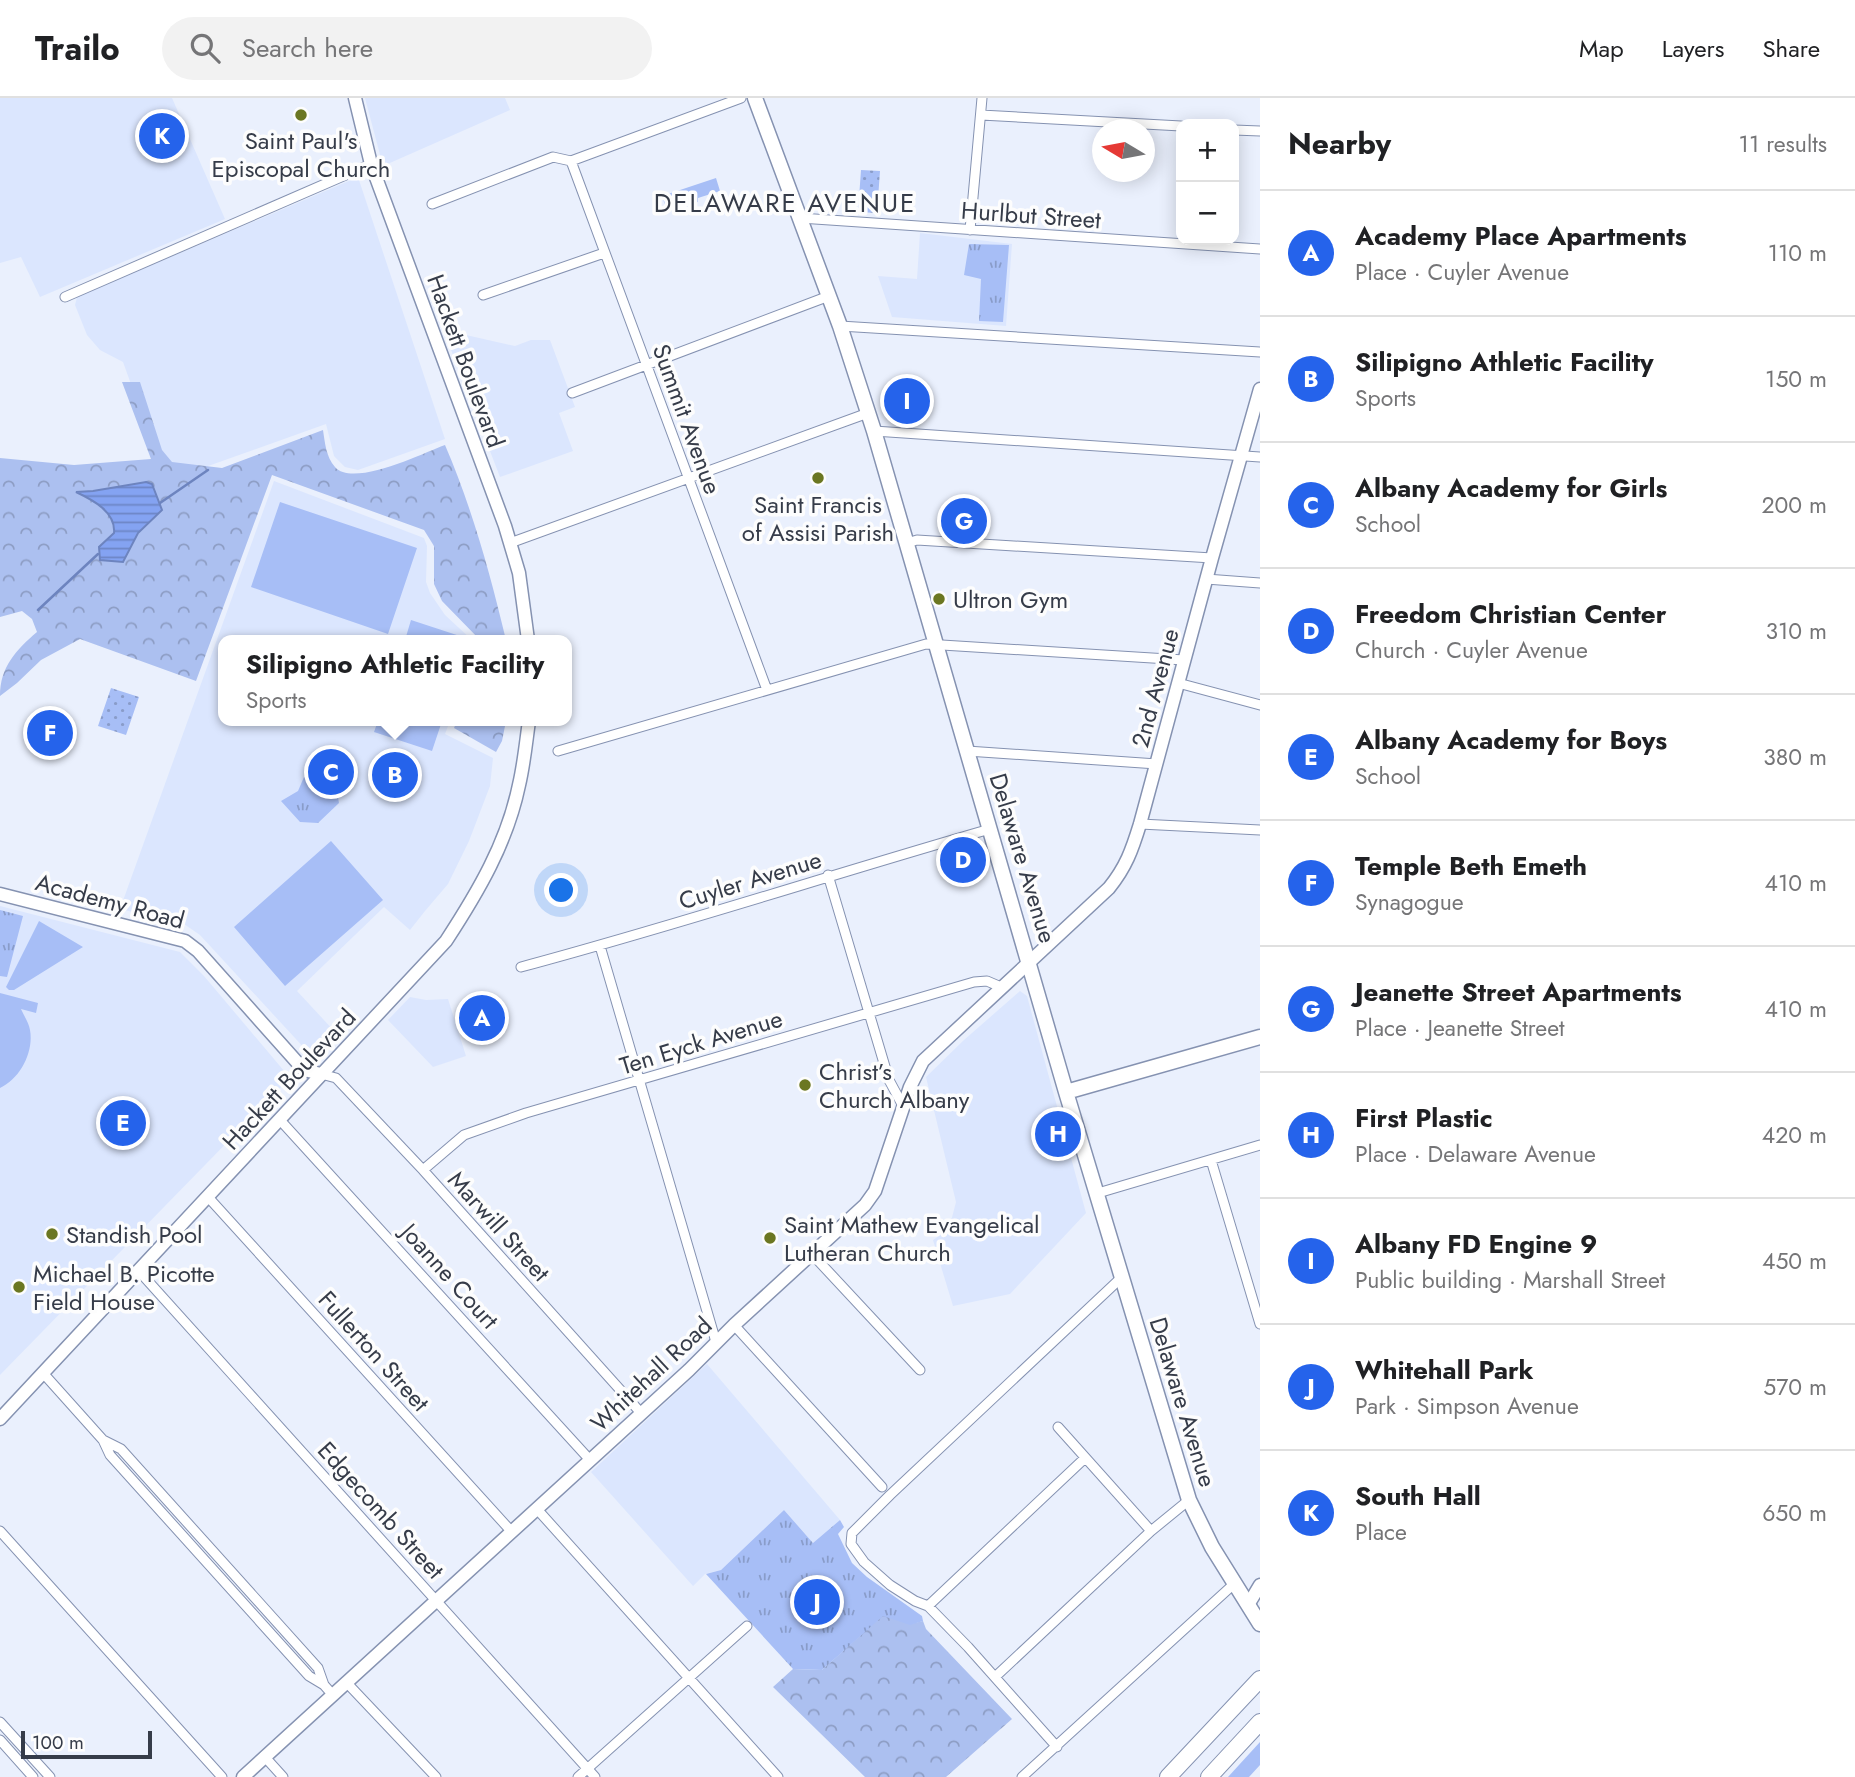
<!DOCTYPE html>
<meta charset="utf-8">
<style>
:root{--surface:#fff;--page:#f2f2f2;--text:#202124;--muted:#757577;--line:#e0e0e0;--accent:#2563eb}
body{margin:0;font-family:Jost,sans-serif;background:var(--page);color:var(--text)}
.controls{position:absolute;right:21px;top:21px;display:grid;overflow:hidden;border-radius:14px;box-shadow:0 4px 18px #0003}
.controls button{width:63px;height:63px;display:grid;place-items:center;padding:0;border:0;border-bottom:2px solid var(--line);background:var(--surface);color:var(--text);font:35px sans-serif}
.compass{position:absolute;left:1092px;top:21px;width:63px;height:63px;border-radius:50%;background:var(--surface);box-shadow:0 4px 18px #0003;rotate:280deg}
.scale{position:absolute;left:21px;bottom:18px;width:131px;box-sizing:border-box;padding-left:7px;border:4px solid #363c49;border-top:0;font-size:19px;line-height:24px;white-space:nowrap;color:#363c49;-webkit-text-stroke:5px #fdfdfd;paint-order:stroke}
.you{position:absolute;left:562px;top:793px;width:24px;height:24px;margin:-18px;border:5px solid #fff;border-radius:50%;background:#1a73e8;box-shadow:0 0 0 10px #1a73e833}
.badge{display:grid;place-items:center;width:46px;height:46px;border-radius:50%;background:var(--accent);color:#fff;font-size:23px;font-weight:700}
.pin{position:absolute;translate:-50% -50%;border:4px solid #fff;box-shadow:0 2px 7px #0006}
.popup{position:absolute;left:218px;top:537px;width:354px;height:91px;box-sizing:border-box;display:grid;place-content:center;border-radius:14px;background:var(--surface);filter:drop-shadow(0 2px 5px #0005);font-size:23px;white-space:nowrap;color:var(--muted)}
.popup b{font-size:26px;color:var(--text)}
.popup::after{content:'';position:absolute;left:50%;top:100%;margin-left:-14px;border:14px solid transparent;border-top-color:var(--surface)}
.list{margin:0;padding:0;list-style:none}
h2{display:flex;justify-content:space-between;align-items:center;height:91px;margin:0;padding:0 28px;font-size:30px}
h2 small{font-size:23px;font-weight:400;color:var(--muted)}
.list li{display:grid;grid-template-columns:46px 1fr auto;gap:21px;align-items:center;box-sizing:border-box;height:126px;padding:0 28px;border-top:2px solid var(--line)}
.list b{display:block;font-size:26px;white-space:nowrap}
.list p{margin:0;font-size:23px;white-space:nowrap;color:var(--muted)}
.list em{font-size:23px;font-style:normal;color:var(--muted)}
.icon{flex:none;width:38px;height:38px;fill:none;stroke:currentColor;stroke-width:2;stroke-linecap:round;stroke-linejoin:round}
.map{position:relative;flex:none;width:1260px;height:1679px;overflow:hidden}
header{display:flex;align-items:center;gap:42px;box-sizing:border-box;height:98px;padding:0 35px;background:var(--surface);border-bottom:2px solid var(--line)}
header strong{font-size:33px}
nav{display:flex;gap:38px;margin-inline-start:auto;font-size:24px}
.search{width:490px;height:63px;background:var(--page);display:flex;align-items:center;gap:18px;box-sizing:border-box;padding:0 24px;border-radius:38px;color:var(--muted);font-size:26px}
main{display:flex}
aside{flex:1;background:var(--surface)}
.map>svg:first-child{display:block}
.built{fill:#dbe6fe}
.grass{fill:#a7bef6}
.forest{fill:url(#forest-crowns)}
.park{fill:url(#park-tufts)}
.garden{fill:url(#garden-dots)}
.water{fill:url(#water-rules);stroke:#6d84bf;stroke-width:2}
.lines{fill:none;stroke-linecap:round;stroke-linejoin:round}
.stream{stroke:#6d84bf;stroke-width:2.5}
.street-casing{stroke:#8592b1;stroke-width:11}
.secondary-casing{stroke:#8592b1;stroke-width:15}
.primary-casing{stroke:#8592b1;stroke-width:17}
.highway-casing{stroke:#8592b1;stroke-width:18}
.street{stroke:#fff;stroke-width:9}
.secondary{stroke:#fff;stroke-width:12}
.primary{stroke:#fff;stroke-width:14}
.highway{stroke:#fff;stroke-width:16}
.poi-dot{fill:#6b7722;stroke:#fdfdfd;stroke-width:2.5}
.labels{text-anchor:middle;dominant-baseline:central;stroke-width:7;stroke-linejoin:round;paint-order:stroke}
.poi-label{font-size:24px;fill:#363c49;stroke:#fdfdfd;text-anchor:start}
.street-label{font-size:24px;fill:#363c49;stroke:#fdfdfd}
.neighbourhood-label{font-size:26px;letter-spacing:2px;fill:#363c49;stroke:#fdfdfd}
</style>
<header>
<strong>Trailo</strong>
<div class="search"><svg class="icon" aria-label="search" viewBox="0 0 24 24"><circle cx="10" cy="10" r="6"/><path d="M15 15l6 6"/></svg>Search here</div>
<nav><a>Map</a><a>Layers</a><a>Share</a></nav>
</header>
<main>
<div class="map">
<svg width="1260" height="1679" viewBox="0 0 1260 1679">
<defs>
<pattern id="forest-crowns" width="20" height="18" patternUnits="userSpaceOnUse" patternTransform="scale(1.75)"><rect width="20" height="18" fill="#acc0f0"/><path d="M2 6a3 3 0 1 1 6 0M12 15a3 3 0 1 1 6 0" fill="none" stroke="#8d9dc4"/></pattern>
<pattern id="park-tufts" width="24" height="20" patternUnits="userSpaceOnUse" patternTransform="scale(1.75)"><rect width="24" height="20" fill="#a7bef6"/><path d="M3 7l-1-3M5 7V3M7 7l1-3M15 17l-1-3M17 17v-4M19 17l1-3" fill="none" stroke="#899cc9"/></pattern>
<pattern id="garden-dots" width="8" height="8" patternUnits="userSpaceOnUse" patternTransform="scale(1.75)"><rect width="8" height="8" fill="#a7bef6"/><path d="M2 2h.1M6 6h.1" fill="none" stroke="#899cc9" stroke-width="1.8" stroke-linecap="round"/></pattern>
<pattern id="water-rules" width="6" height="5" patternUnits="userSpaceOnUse" patternTransform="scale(1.75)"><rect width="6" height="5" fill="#84a3f2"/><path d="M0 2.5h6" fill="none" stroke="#6d86c6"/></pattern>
</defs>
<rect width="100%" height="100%" fill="#eaf0fd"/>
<path class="built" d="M 0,0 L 172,0 L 225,121 L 40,199 L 21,159 L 0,165 Z
M 365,0 L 505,0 L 510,12 L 383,68 Z
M 358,79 L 445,341 L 358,372 L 345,369 L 334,358 L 326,326 L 166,383 L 123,264 L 100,252 L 87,237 L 75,207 L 77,199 Z
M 920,135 L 1012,146 L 1006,228 L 892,219 L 878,178 L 917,181 Z
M 466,237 L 515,248 L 531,242 L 550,242 L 575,309 L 559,315 L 573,353 L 500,379 L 448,244 Z
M 274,383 L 424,440 L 427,448 L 426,484 L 430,495 L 445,517 L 472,542 L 224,542 L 224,623 L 450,623 L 445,636 L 493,660 L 490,688 L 469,743 L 448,786 L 425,813 L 410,832 L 384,809 L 297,893 L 336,935 L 315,956 L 307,953 L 200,837 L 184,826 L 120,811 Z
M 0,808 L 180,854 L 204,878 L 290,980 L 0,1277 Z
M 1020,893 L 1027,898 L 1086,1115 L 1010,1196 L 953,1208 L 933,1142 L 949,1131 L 956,1104 L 926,979 L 964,942 Z
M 410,899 L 426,902 L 448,901 L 466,958 L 433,969 L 388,922 Z
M 707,1266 L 840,1422 L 813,1445 L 784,1412 L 721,1472 L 705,1476 L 693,1488 L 591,1374 Z"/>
<path class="grass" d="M 716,80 L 720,93 L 698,100 L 698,104 L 688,107 L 686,103 L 666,110 L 662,98 Z
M 280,404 L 417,450 L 388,536 L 251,489 Z
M 411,522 L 469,541 L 469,542 L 405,542 Z
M 378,623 L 442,623 L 432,653 L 374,634 Z
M 331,743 L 383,802 L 285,888 L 234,829 Z
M 39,823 L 83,849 L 14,892 L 9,892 L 6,889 Z
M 0,895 L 38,905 L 36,915 L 21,911 C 24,918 29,925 30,932 C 34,954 20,981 0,990 Z
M 1260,1644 L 1260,1667 L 1249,1679 L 1228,1679 Z"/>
<path class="forest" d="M 122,284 L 140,284 L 162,352 L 172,364 L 222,370 L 323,332 C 325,345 326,359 335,369 C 353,390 423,355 445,347 C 472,410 490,475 506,542 L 480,542 L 442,503 L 434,486 L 434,448 L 424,432 L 272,377 L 196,583 L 80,541 L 41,562 L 17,585 L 0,598 C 0,569 16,552 37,534 L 32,521 L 22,513 L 0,519 L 0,360 L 74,367 L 151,361 Z
M 457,623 L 506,623 L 502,643 L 496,654 L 454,630 Z
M 883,1517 L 910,1526 L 923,1523 L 926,1531 L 1012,1621 L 946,1679 L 865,1679 L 773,1589 L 793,1571 L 822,1572 Z"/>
<path class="park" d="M 969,146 L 1009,147 L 1003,224 L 979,223 L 981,181 L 964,177 Z
M 319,673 L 323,674 L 322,678 L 335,683 L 339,705 L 318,725 L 300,724 L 281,703 L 298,693 L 304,679 L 316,682 Z
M 0,812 L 23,818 L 7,879 L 0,878 Z
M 784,1412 L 813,1445 L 840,1422 L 844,1429 L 838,1436 L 852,1465 L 867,1479 L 922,1518 L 923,1523 L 910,1527 L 883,1518 L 822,1572 L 793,1571 L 706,1476 L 721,1472 Z"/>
<path class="garden" d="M 861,72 L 880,73 L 877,115 L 858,114 Z
M 111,590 L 139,599 L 126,637 L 98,628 Z"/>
<path class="water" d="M 146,384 L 152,386 L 162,412 L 138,435 L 123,464 L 100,462 L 99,449 L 114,435 C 116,414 93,402 76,394 L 93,393 Z"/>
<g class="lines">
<path class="stream" d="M 160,405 L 208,372
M 38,512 L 98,456"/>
<defs>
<path id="street" d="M 981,17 L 1181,28
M 1234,32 L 1260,33
M 571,63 L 767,592
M 432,106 L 553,59 L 571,63 L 741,0
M 800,120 L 1260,151
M 970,132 L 982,0
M 483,197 L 604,155
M 65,199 L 371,66
M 840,228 L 1260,254
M 572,295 L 829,198
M 874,333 L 1260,359
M 510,445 L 868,315
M 907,445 L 917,442 L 1212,460
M 1206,481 L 1260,485
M 1178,585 L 1260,607
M 558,653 L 926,546 L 1184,562
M 967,653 L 1157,666
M 1140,726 L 1260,732
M 828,777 L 889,982 L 903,1008
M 600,848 L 716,1244
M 521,869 C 678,827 833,776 990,731
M 321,976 L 336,980 L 423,1072 L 641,1315
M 280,1022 L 590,1362
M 1211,1062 L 1260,1226
M 423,1072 L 464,1037 L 526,1015 L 974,884 L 987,883 L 1001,889
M 1098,1095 L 1260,1047
M 208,1099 L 511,1433
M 811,1155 L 920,1272
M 138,1172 L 595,1679
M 734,1227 L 882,1389
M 43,1275 L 103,1342 L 110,1357 L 309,1578 L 324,1587 L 332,1596
M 1058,1329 L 1151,1433
M 103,1342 L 121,1351 L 318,1570 L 324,1587
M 536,1410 L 778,1679
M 0,1433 L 222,1679
M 928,1508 L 1085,1360
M 995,1579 L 1151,1433 L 1189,1402
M 346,1584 L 436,1679
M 0,1624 L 50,1679
M 0,1642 L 33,1679
M 1057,1649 L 968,1549 L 928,1508 L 915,1503 L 890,1487 L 864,1464 L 851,1446 L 852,1435 L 890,1397 L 1122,1179
M 264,1658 L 283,1679
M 578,1679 L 747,1528
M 1022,1679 L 1235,1485"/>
<path id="secondary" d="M 355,0 L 371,66 L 505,428 L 519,475 L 528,542
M 0,796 L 185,843 L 198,853 L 304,972 L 321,976
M 0,1321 L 446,843 C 478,794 507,745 519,687 C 524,666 526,644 529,623
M 1248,1507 L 1260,1487
M 243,1679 L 689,1272 L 734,1227 L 865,1107 L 875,1093 L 910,989 L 923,963 L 1109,790 C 1126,769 1132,752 1140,726 L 1212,460 L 1260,291"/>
<path id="primary" d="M 755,0 L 840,228 L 874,333 L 1066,994 L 1189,1402 L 1212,1449 L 1260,1526
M 1066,994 L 1260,939"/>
<path id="highway" d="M 1168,1679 L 1260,1581
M 1209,1679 L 1260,1624"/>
</defs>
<use href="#street" class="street-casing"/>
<use href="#secondary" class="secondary-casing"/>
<use href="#primary" class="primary-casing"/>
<use href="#highway" class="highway-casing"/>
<use href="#street" class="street"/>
<use href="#secondary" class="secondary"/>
<use href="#primary" class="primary"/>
<use href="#highway" class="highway"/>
</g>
<g class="poi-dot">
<circle cx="301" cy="17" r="7"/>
<circle cx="818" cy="380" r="7"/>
<circle cx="939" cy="501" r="7"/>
<circle cx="805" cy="987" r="7"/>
<circle cx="52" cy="1136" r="7"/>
<circle cx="770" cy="1140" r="7"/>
<circle cx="19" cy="1189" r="7"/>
</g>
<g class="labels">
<g class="poi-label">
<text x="301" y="42" text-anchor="middle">Saint Paul's<tspan x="301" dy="28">Episcopal Church</tspan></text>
<text x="818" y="406" text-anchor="middle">Saint Francis<tspan x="818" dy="28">of Assisi Parish</tspan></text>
<text x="953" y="501">Ultron Gym</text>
<text x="819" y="973">Christ’s<tspan x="819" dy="28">Church Albany</tspan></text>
<text x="784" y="1126">Saint Mathew Evangelical<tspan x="784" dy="28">Lutheran Church</tspan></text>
<text x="66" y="1136">Standish Pool</text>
<text x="33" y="1175">Michael B. Picotte<tspan x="33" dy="28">Field House</tspan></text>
</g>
<g class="street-label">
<text transform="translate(1031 117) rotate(4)">Hurlbut Street</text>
<text transform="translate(466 263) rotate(70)">Hackett Boulevard</text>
<text transform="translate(687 321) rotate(70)">Summit Avenue</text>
<text transform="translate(1155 590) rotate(-75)">2nd Avenue</text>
<text transform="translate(1023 760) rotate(73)">Delaware Avenue</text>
<text transform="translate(750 782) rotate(-17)">Cuyler Avenue</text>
<text transform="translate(110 803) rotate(15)">Academy Road</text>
<text transform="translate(701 944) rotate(-17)">Ten Eyck Avenue</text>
<text transform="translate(289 981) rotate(-47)">Hackett Boulevard</text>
<text transform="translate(499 1128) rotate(48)">Marwill Street</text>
<text transform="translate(450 1178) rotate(48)">Joanne Court</text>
<text transform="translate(374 1253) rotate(48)">Fullerton Street</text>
<text transform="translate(651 1276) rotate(-43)">Whitehall Road</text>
<text transform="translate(1183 1304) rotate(73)">Delaware Avenue</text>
<text transform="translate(381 1412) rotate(48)">Edgecomb Street</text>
</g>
<g class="neighbourhood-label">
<text x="785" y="105">DELAWARE AVENUE</text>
</g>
</g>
</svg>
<div class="controls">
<button>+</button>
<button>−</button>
</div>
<svg class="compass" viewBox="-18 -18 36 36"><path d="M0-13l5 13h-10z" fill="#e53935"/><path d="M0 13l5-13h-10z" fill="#757577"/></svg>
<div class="scale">100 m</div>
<div class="you"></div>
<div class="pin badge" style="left:482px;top:920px">A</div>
<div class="pin badge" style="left:395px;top:677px">B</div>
<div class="popup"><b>Silipigno Athletic Facility</b>Sports</div>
<div class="pin badge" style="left:331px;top:674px">C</div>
<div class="pin badge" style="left:963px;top:762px">D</div>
<div class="pin badge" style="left:123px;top:1025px">E</div>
<div class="pin badge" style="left:50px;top:635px">F</div>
<div class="pin badge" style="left:964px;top:423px">G</div>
<div class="pin badge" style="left:1058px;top:1036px">H</div>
<div class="pin badge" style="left:907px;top:303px">I</div>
<div class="pin badge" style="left:817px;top:1504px">J</div>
<div class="pin badge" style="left:162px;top:38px">K</div>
</div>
<aside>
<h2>Nearby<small>11 results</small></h2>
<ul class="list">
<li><span class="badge">A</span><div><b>Academy Place Apartments</b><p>Place · Cuyler Avenue</p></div><em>110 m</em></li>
<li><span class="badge">B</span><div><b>Silipigno Athletic Facility</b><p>Sports</p></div><em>150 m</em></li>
<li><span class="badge">C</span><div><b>Albany Academy for Girls</b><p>School</p></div><em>200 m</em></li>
<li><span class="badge">D</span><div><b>Freedom Christian Center</b><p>Church · Cuyler Avenue</p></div><em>310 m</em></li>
<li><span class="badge">E</span><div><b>Albany Academy for Boys</b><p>School</p></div><em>380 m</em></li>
<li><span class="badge">F</span><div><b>Temple Beth Emeth</b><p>Synagogue</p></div><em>410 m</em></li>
<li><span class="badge">G</span><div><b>Jeanette Street Apartments</b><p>Place · Jeanette Street</p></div><em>410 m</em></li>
<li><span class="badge">H</span><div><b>First Plastic</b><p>Place · Delaware Avenue</p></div><em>420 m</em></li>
<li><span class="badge">I</span><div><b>Albany FD Engine 9</b><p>Public building · Marshall Street</p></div><em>450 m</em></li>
<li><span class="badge">J</span><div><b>Whitehall Park</b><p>Park · Simpson Avenue</p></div><em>570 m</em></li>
<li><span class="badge">K</span><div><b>South Hall</b><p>Place</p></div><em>650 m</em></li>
</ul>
</aside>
</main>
